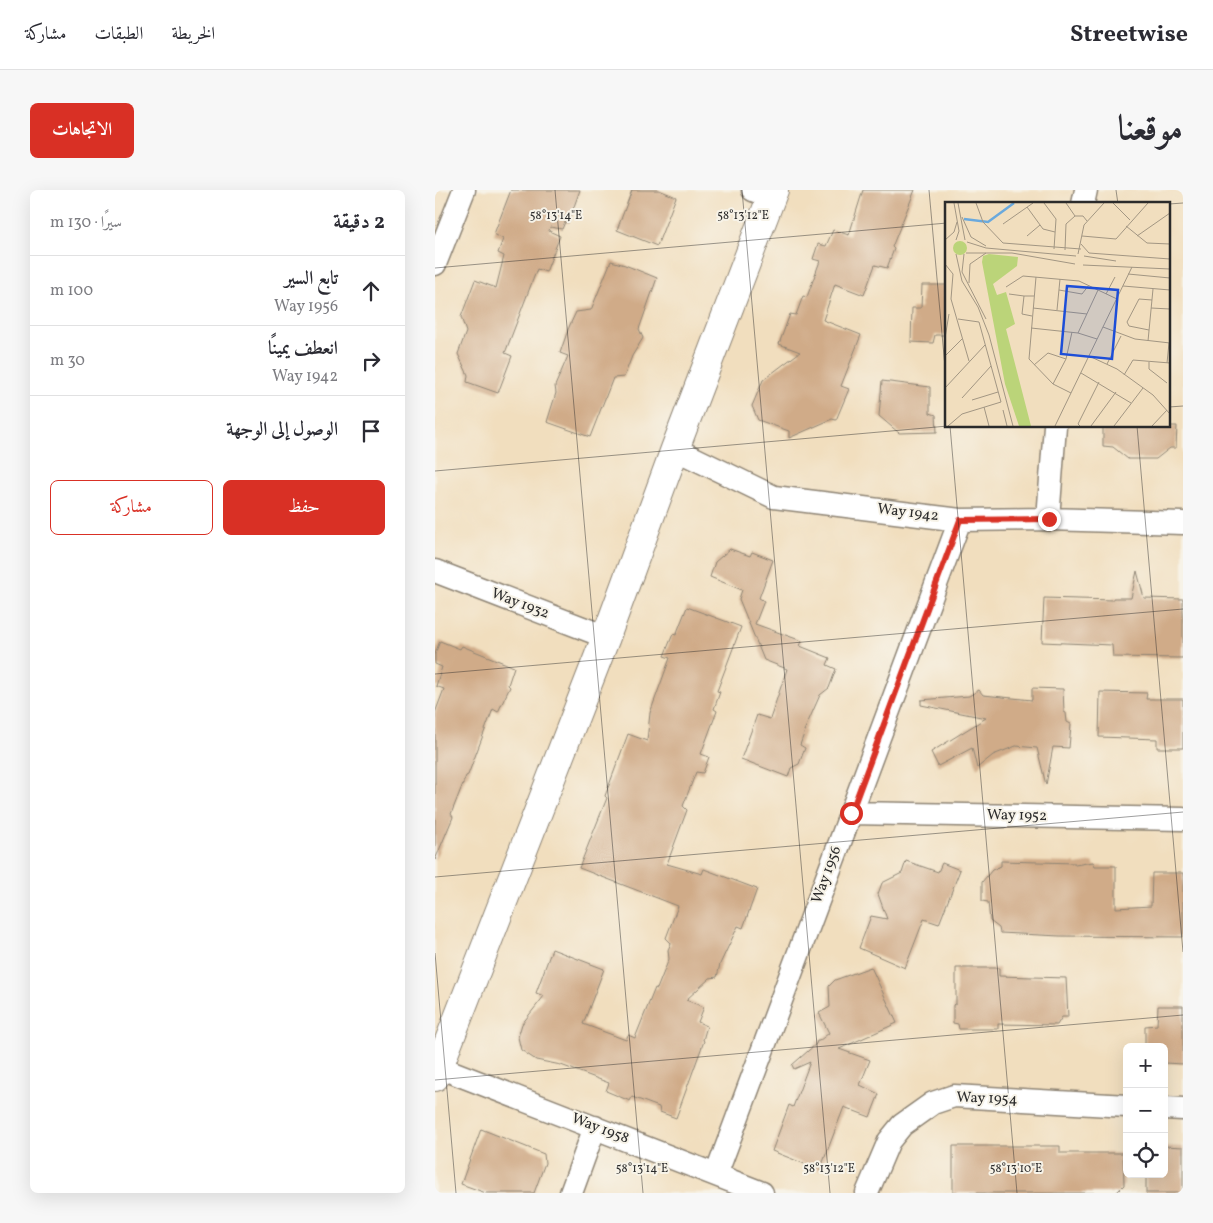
<!DOCTYPE html>
<html lang="ar">
<meta charset="utf-8">
<style>
:root{--surface:#fff;--page:#f7f7f7;--text:#2b2b33;--muted:#7c7c81;--line:#e1e1e2;--accent:#d93025}
body{margin:0;font-family:Vollkorn,Amiri,serif;background:var(--page);color:var(--text);direction:rtl}
.controls{position:absolute;right:15px;bottom:15px;display:grid;overflow:hidden;border-radius:8px;box-shadow:0 5px 20px #0002}
.controls button{width:45px;height:45px;display:grid;place-items:center;padding:0;border:0;border-bottom:1px solid var(--line);background:var(--surface);color:var(--text);font:25px sans-serif}
.stop{position:absolute;width:15px;height:15px;margin:-11px;border:4px solid #d93025;border-radius:50%;background:#fff}
.stop.end{background:#d93025;border-color:#fff;box-shadow:0 1px 5px #0008}
.list{margin:0;padding:0;list-style:none}
h2{display:flex;justify-content:space-between;align-items:center;height:65px;margin:0;padding:0 20px;font-size:21px}
h2 small{font-size:16px;font-weight:400;color:var(--muted)}
.list li{display:grid;grid-template-columns:32px 1fr auto;gap:15px;align-items:center;box-sizing:border-box;height:70px;padding:0 20px;border-top:1px solid var(--line)}
.list b{display:block;font-size:19px;white-space:nowrap}
.list p{margin:0;font-size:16px;white-space:nowrap;color:var(--muted)}
.list em{font-size:16px;font-style:normal;color:var(--muted)}
.actions{display:flex;gap:10px;padding:15px 20px}
.actions a{flex:1;padding:11px 0;border:1px solid var(--accent);border-radius:8px;text-align:center;font-size:18px;color:var(--accent)}
.actions .main{background:var(--accent);color:#fff}
.icon{flex:none;width:28px;height:28px;fill:none;stroke:currentColor;stroke-width:2;stroke-linecap:round;stroke-linejoin:round}
.map{position:relative;flex:none;width:748px;height:1003px;overflow:hidden;direction:ltr;border-radius:8px}
header{display:flex;align-items:center;gap:30px;box-sizing:border-box;height:70px;padding:0 25px;background:var(--surface);border-bottom:1px solid var(--line)}
header strong{font-size:24px}
nav{display:flex;gap:28px;margin-inline-start:auto;font-size:18px}
.intro{display:flex;align-items:center;justify-content:space-between;box-sizing:border-box;height:120px;padding:0 30px}
h1{margin:0;font-size:35px}
.button{padding:12px 22px;border-radius:8px;background:var(--accent);color:#fff;font-size:18px;font-weight:700}
main{display:flex;gap:30px;padding:0 30px}
aside{flex:1;background:var(--surface);border-radius:8px;box-shadow:0 5px 20px #0002}
.map>svg:first-child{display:block}
.building{fill:#d0ab88}
.lines{fill:none;stroke-linecap:round;stroke-linejoin:round}
.minor-casing{stroke:#8e8474;stroke-width:25}
.tertiary-casing{stroke:#8e8474;stroke-width:30}
.minor{stroke:#fff;stroke-width:22}
.tertiary{stroke:#fff;stroke-width:28}
.route{stroke:#d93025;stroke-width:6}
.ticks{fill:none;stroke:#2b2b2b;stroke-width:1;stroke-opacity:0.45}
.labels{text-anchor:middle;dominant-baseline:central;stroke-width:4;stroke-linejoin:round;paint-order:stroke}
.street-label{font-size:15px;fill:#2b2b2b;stroke:#f7f3e8}
.inset-river{fill:none;stroke:#6aa9dd;stroke-width:2.5}
.inset-road{fill:none;stroke:#a29683;stroke-width:1}
.view{fill:#1d4ed8;fill-opacity:0.15;stroke:#1d4ed8;stroke-width:2.5}
.inset-edge{fill:none;stroke:#2b2b2b;stroke-width:2.5}
.ticks-label{font-size:12px;text-anchor:middle;fill:#2b2b2b;stroke:#f7f3e8;stroke-width:4;stroke-linejoin:round;paint-order:stroke}
</style>
<header>
<strong>Streetwise</strong>
<nav><a>الخريطة</a><a>الطبقات</a><a>مشاركة</a></nav>
</header>
<div class="intro"><h1>موقعنا</h1><a class="button">الاتجاهات</a></div>
<main>
<div class="map">
<svg width="748" height="1003" viewBox="0 0 748 1003">
<rect width="100%" height="100%" fill="#f7f3e8"/>
<filter id="ink" filterUnits="userSpaceOnUse"><feTurbulence type="fractalNoise" baseFrequency=".02" numOctaves="2"/><feDisplacementMap in="SourceGraphic" scale="10" xChannelSelector="R" yChannelSelector="G"/><feConvolveMatrix kernelMatrix="1 2 1 2 8 2 1 2 1" color-interpolation-filters="sRGB"/></filter>
<filter id="wash" filterUnits="userSpaceOnUse"><feTurbulence type="fractalNoise" baseFrequency=".0096" numOctaves="4" result="noise"/><feDisplacementMap in="SourceGraphic" scale="20" xChannelSelector="R" yChannelSelector="G"/><feGaussianBlur stdDeviation="1.12" result="paint"/><feColorMatrix in="noise" values="0 0 0 0 0 0 0 0 0 0 0 0 0 0 0 0 0 1.4 0 .05"/><feComposite in="paint" operator="in"/></filter>
<g filter="url(#wash)">
<rect width="100%" height="100%" fill="#f1debe"/>
<g id="blocks">
<path class="building" d="M 76,0 L 145,0 L 133,33 L 130,32 L 127,39 L 115,37 L 114,41 L 125,46 L 111,82 L 102,79 L 70,163 L 77,166 L 63,203 L 32,192 L 33,185 L 23,164 L 31,142 L 26,127 L 40,90 L 61,98 L 69,66 L 63,63 L 68,49 L 59,44 Z
M 197,0 L 224,0 L 241,7 L 222,56 L 182,40 Z
M 428,0 L 480,0 L 457,57 L 459,59 L 452,78 L 440,75 L 429,105 L 400,94 L 388,130 L 426,145 L 406,196 L 414,199 L 401,230 L 397,229 L 354,248 L 354,241 L 323,230 L 317,216 L 328,190 L 365,162 L 344,154 L 355,124 L 361,125 L 368,106 L 372,107 L 385,71 L 378,69 L 383,54 L 391,56 L 398,40 L 414,45 Z
M 176,71 L 190,75 L 222,88 L 204,139 L 208,148 L 197,166 L 189,187 L 178,188 L 155,247 L 112,232 L 121,203 L 120,196 L 133,166 L 125,163 L 134,137 L 141,122 L 156,120 Z
M 487,95 L 512,95 L 512,145 L 500,145 L 498,153 L 476,152 L 477,118 L 486,118 Z
M 447,191 L 495,197 L 495,223 L 501,225 L 502,242 L 464,243 L 444,226 Z
M 668,236 L 742,236 L 741,258 L 735,258 L 721,269 L 693,269 L 678,257 L 668,256 Z
M 295,359 L 315,366 L 317,362 L 338,370 L 324,408 L 329,411 L 320,434 L 367,451 L 365,456 L 395,468 L 392,475 L 401,479 L 394,498 L 385,505 L 369,541 L 370,541 L 365,555 L 370,558 L 364,574 L 356,578 L 353,587 L 306,569 L 322,525 L 335,529 L 352,479 L 329,470 L 304,409 L 307,400 L 275,387 L 280,372 Z
M 702,381 L 709,408 L 748,409 L 748,468 L 678,467 L 677,455 L 607,452 L 609,408 L 678,410 L 678,408 L 696,408 Z
M 252,417 L 306,437 L 282,501 L 285,502 L 279,519 L 282,521 L 266,564 L 274,567 L 268,583 L 261,582 L 248,616 L 252,620 L 232,674 L 267,684 L 269,679 L 322,699 L 308,738 L 303,736 L 285,774 L 282,787 L 275,788 L 251,810 L 269,817 L 263,832 L 272,836 L 268,850 L 269,851 L 241,928 L 225,922 L 224,917 L 197,907 L 195,911 L 171,901 L 174,893 L 126,875 L 101,870 L 86,860 L 83,847 L 87,834 L 109,806 L 101,803 L 117,759 L 169,779 L 148,834 L 191,850 L 193,845 L 200,848 L 220,798 L 222,799 L 234,769 L 233,760 L 236,753 L 231,748 L 243,716 L 144,678 L 172,608 L 170,606 L 193,544 L 212,551 L 215,523 L 235,468 L 229,466 L 238,444 L 241,445 Z
M 5,451 L 25,459 L 27,456 L 79,477 L 73,495 L 75,497 L 63,522 L 58,519 L 33,585 L 31,586 L 16,624 L 18,627 L 0,670 L 0,523 L 9,499 L 1,496 L 7,477 L 0,474 L 0,464 Z
M 597,498 L 628,499 L 629,522 L 631,523 L 632,532 L 636,534 L 634,558 L 618,557 L 611,595 L 602,558 L 581,556 L 558,565 L 542,578 L 537,558 L 503,576 L 496,562 L 551,528 L 486,515 L 486,510 L 534,506 L 544,500 L 548,505 L 597,510 Z
M 665,502 L 712,503 L 711,509 L 748,509 L 748,558 L 722,558 L 722,549 L 664,547 Z
M 471,671 L 503,682 L 507,673 L 525,680 L 504,734 L 489,729 L 470,778 L 424,758 L 436,726 L 452,729 L 443,704 L 447,693 L 467,683 Z
M 566,671 L 640,673 L 640,675 L 658,672 L 660,676 L 681,676 L 681,718 L 716,716 L 717,683 L 748,683 L 748,747 L 625,746 L 565,743 L 564,738 L 555,731 L 553,712 L 547,711 L 547,692 L 557,680 L 566,676 Z
M 436,777 L 462,833 L 404,859 L 435,870 L 425,895 L 444,904 L 435,927 L 409,917 L 385,980 L 337,961 L 354,915 L 358,917 L 375,872 L 359,879 L 357,875 L 381,854 L 382,851 L 384,851 L 394,843 L 384,823 L 395,817 L 394,796 L 400,790 Z
M 521,778 L 564,778 L 564,786 L 631,788 L 633,827 L 627,827 L 622,835 L 563,834 L 563,839 L 524,839 L 523,834 L 518,833 L 518,815 L 521,814 Z
M 723,816 L 748,816 L 748,874 L 729,873 L 729,857 L 710,857 L 710,836 L 722,835 Z
M 46,939 L 109,964 L 110,973 L 99,1003 L 51,1003 L 26,994 Z
M 518,956 L 625,956 L 625,963 L 688,963 L 689,995 L 681,1003 L 518,1003 Z
M 729,956 L 748,957 L 748,1003 L 711,1003 L 711,984 L 729,984 Z"/>
</g>
</g>
<g filter="url(#ink)">
<use href="#blocks" fill-opacity="0" stroke="#8e8474" stroke-width="1"/>
<g class="lines">
<defs>
<path id="minor" d="M 318,0 L 336,7
M 648,14 L 651,0
M 0,74 L 29,0
M 240,259 L 339,307 L 525,330 L 613,329 L 748,333
M 613,329 L 620,236
M 0,381 L 171,447
M 416,623 L 748,629
M 4,877 L 327,1003
M 729,918 L 748,919
M 281,985 L 525,330
M 136,1003 L 160,937
M 432,1003 L 454,951 L 467,935 L 498,913 L 519,906 L 692,916"/>
<path id="tertiary" d="M 0,887 L 171,447 L 240,259 L 339,0"/>
</defs>
<use href="#minor" class="minor-casing"/>
<use href="#tertiary" class="tertiary-casing"/>
<use href="#minor" class="minor"/>
<use href="#tertiary" class="tertiary"/>
</g>
</g>
<g class="lines" filter="url(#ink)">
<path class="route" d="M 416,623 L 525,330 L 614,329"/>
</g>
<path class="ticks" d="M 120,0 L 208,1003M 307,0 L 395,1003M 494,0 L 512,199M 681,0 L 683,14M 734,14 L 748,13M 0,78 L 512,33M 734,217 L 748,216M 515,236 L 582,1003M 702,236 L 748,762M 0,281 L 513,236M 0,484 L 748,419M 0,687 L 748,622M 0,763 L 21,1003M 0,890 L 748,825"/>
<g class="labels">
<g class="street-label">
<text transform="translate(473 323) rotate(7)">Way 1942</text>
<text transform="translate(85 414) rotate(21)">Way 1932</text>
<text transform="translate(582 626) rotate(1)">Way 1952</text>
<text transform="translate(392 685) rotate(-70)">Way 1956</text>
<text transform="translate(552 909) rotate(2)">Way 1954</text>
<text transform="translate(165 939) rotate(21)">Way 1958</text>
</g>
</g>
<g transform="translate(510 12)">
<rect width="225" height="225" fill="#f1debe"/>
<path d="M8 46a7 7 0 1 1 14 0a7 7 0 1 1-14 0ZM 44,52 L 73,55 L 72,64 L 48,82 L 52,93 L 61,90 L 70,122 L 61,127 L 86,224 L 74,224 L 60,182 L 37,60 L 38,54 Z" fill="#bbd479"/>
<path class="inset-river" d="M 19,17 L 43,20 L 69,1"/>
<path class="inset-road" d="M 9,1 L 14,29 L 11,38M 13,1 L 20,38M 31,1 L 38,20 L 58,41 L 136,47M 99,1 L 111,17 L 109,47M 121,1 L 130,14 L 138,14 L 142,19M 168,1 L 185,18M 82,5 L 98,27 L 110,30M 17,15 L 26,35 L 41,44M 58,22 L 88,1M 181,24 L 202,41 L 225,42M 82,34 L 95,23M 137,34 L 171,37 L 203,1M 192,34 L 225,11M 0,38 L 9,30 L 12,20M 22,40 L 41,46 L 131,54M 136,42 L 144,51 L 225,57M 120,48 L 121,22 L 130,14M 21,51 L 67,51 L 130,62M 11,52 L 17,79 L 33,105 L 44,133 L 68,224M 19,52 L 17,70 L 41,117M 133,52 L 139,23 L 159,1M 139,54 L 171,59M 0,62 L 8,72 L 6,97 L 24,159M 138,63 L 225,67M 183,72 L 225,76M 91,75 L 84,157 L 108,182 L 126,191M 24,81 L 25,62 L 41,51M 178,84 L 225,88M 61,85 L 78,74 L 134,79 L 172,97M 114,88 L 137,92 L 144,83M 64,92 L 79,94M 161,92 L 170,75M 88,106 L 142,112M 206,106 L 225,107M 112,108 L 115,77M 87,114 L 77,112 L 79,94 L 89,94M 158,125 L 190,137 L 225,141M 86,126 L 133,131 L 152,137M 204,128 L 184,124 L 182,120 L 194,97 L 207,98M 133,131 L 153,88M 0,136 L 4,112M 203,139 L 208,87M 0,154 L 17,137M 144,154 L 172,167 L 208,193 L 225,212M 204,160 L 204,167 L 222,181M 222,161 L 224,141M 162,162 L 176,134M 89,163 L 103,151 L 121,157M 136,171 L 186,201M 179,173 L 188,158 L 225,161M 108,182 L 121,157 L 127,130M 0,186 L 40,143M 17,196 L 46,164M 27,198 L 53,190M 39,205 L 44,224M 58,208 L 62,224M 3,224 L 17,212 L 56,200 L 34,120 L 13,117M 110,224 L 187,65M 135,224 L 133,222 L 154,180M 146,224 L 171,190M 169,224 L 198,186M 207,224 L 222,208"/>
<path class="view" d="M 122,84 L 173,88 L 167,157 L 116,152 Z"/>
<rect width="225" height="225" class="inset-edge"/>
</g>
<g class="ticks-label">
<text x="121" y="29">58°13'14"E</text>
<text x="308" y="29">58°13'12"E</text>
<text x="207" y="982">58°13'14"E</text>
<text x="394" y="982">58°13'12"E</text>
<text x="581" y="982">58°13'10"E</text>
</g>
</svg>
<div class="controls">
<button>+</button>
<button>−</button>
<button><svg class="icon" aria-label="locate" viewBox="0 0 24 24"><circle cx="12" cy="12" r="6"/><path d="M12 2v4M12 18v4M2 12h4M18 12h4"/></svg></button>
</div>
<div class="stop" style="left:416px;top:623px"></div>
<div class="stop end" style="left:614px;top:329px"></div>
</div>
<aside>
<h2>2 دقيقة<small>سيرًا · 130 m</small></h2>
<ul class="list">
<li><svg class="icon" aria-label="ahead" viewBox="0 0 24 24"><path d="M12 20V5M6 11l6-6 6 6"/></svg><div><b>تابع السير</b><p>Way 1956</p></div><em>100 m</em></li>
<li><svg class="icon" aria-label="right" viewBox="0 0 24 24"><path d="M7 20v-9h11M14 6l5 5-5 5"/></svg><div><b>انعطف يمينًا</b><p>Way 1942</p></div><em>30 m</em></li>
<li><svg class="icon" aria-label="arrive" viewBox="0 0 24 24"><path d="M6 21V4h12l-3 4 3 4H6"/></svg><div><b>الوصول إلى الوجهة</b></div></li>
</ul>
<div class="actions"><a class="main">حفظ</a><a>مشاركة</a></div>
</aside>
</main>
